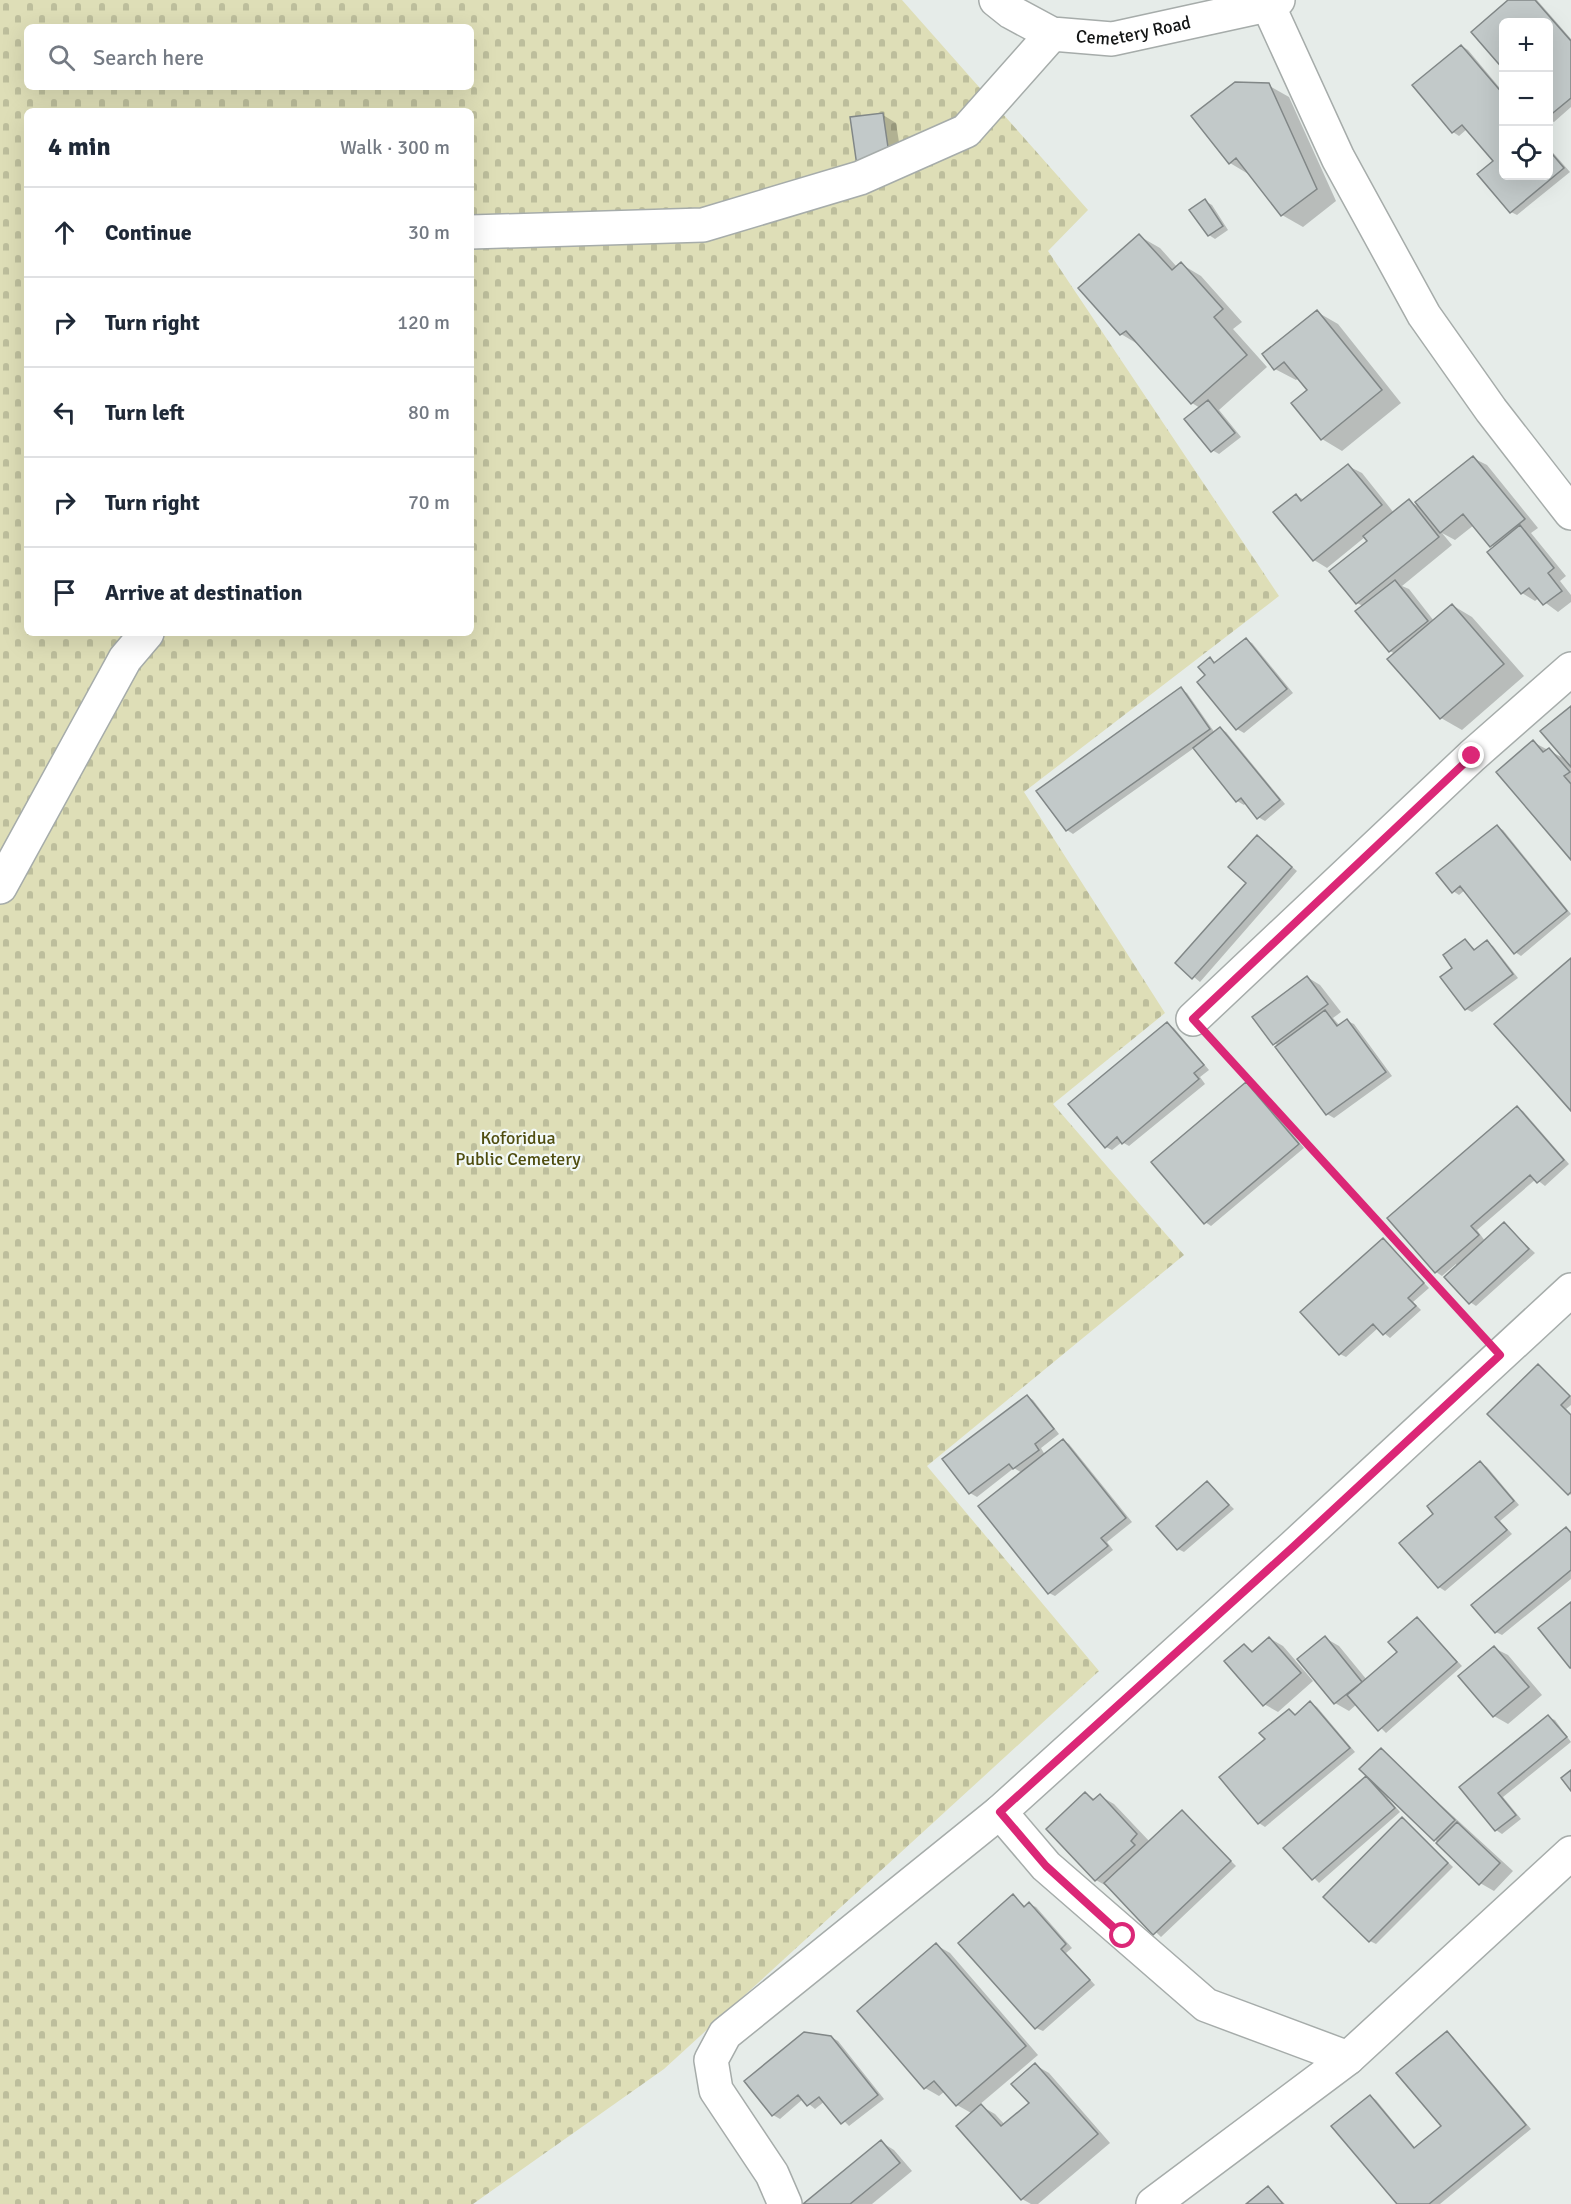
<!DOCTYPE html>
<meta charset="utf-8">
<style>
:root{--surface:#fff;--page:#f6f6f7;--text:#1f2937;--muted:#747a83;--line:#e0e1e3}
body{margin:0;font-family:Signika,sans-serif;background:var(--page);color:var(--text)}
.controls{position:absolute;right:18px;top:18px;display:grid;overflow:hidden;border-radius:9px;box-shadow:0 6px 24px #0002}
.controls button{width:54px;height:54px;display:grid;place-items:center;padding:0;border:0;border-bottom:2px solid var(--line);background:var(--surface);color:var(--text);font:30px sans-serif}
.stop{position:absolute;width:18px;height:18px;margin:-14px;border:4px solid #db2777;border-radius:50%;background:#fff}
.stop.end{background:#db2777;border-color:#fff;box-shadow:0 2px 6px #0008}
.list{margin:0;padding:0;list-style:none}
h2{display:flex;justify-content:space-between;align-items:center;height:78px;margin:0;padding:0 24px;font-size:26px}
h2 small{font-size:20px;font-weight:400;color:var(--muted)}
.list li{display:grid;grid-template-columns:39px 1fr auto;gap:18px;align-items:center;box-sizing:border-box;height:90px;padding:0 24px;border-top:2px solid var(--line)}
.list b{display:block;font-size:22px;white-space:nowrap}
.list em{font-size:20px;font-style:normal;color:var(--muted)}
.icon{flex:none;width:33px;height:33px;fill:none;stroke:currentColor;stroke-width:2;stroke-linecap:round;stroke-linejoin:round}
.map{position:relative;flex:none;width:1571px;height:2204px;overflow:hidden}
.search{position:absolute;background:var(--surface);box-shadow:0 6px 24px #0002;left:24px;top:24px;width:450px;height:66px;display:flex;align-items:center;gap:15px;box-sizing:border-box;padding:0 21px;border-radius:9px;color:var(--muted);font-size:22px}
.panel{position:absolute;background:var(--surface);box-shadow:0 6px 24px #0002;left:24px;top:108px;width:450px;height:528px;border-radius:9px}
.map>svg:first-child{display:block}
.cemetery{fill:url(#cemetery-stones);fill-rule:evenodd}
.shadow{fill:#0003}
.building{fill:#c2c9c9;stroke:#818787;stroke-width:1.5}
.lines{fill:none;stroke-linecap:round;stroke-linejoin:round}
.minor-casing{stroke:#a6acaa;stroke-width:36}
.path{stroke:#8d9190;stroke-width:4;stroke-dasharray:1.5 4.5;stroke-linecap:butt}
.minor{stroke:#fff;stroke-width:33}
.route{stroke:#db2777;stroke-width:8}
.labels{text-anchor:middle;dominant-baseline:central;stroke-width:4.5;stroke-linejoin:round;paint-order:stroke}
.street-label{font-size:18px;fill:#121414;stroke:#f3f9f7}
.park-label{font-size:18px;fill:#4f4d0f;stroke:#f3f9f7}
</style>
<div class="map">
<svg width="1571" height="2204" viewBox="0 0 1571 2204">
<defs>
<pattern id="cemetery-stones" width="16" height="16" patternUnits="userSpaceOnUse" patternTransform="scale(1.5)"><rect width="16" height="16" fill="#dedeb7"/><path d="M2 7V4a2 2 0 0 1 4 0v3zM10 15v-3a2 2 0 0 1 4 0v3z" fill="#bdbe9c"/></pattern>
</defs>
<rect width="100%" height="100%" fill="#e6ece9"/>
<path class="cemetery" d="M 0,0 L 902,0 L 1088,210 L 1048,251 L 1279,596 L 1024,792 L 1165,1013 L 1053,1104 L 1184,1255 L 927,1466 L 1099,1671 L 664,2069 L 473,2204 L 0,2204 ZM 27,27 L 471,27 L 471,87 L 27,87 ZM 27,111 L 471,111 L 471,633 L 27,633 Z"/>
<path class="shadow" d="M 1510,0 L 1537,0 L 1571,39 L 1571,107 L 1554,122 L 1548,119 L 1548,22 L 1504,22 Z
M 1462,46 L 1468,50 L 1504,93 L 1504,176 L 1548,176 L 1548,147 L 1570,172 L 1517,215 L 1511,212 L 1495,162 L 1467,129 L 1459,136 L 1453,132 Z
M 1268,85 L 1289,97 L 1336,201 L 1303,227 L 1282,215 L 1250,175 L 1230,163 Z
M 883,115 L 896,123 L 903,168 L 852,119 Z
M 1205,201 L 1212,205 L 1228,230 L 1215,239 L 1209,235 Z
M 1139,236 L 1160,248 L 1177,267 L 1181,264 L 1201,276 L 1242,322 L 1233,329 L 1267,367 L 1219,410 L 1241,437 L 1219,454 L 1212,450 L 1200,408 L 1192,403 L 1141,346 L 1121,334 L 1080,288 Z
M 1317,312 L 1338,324 L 1401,403 L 1342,451 L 1322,439 L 1309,390 L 1299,378 L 1296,380 L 1275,369 Z
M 1473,458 L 1487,465 L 1538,528 L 1531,533 L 1566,576 L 1560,581 L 1571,595 L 1571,602 L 1558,612 L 1539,598 L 1535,601 L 1522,593 L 1495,548 L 1474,525 L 1455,540 L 1442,533 L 1452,545 L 1402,586 L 1409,589 L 1434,621 L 1452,605 L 1472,617 L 1524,676 L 1462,730 L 1441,718 L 1395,654 L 1390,651 L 1363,606 L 1357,603 L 1332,571 L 1369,541 L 1365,537 L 1327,568 L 1314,560 L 1296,495 L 1304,500 L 1348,466 L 1362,473 L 1394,513 L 1409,501 L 1421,508 Z
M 1246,640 L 1252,643 L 1293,693 L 1244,733 L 1237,729 L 1199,682 L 1207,675 L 1210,659 L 1217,663 Z
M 1181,689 L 1187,693 L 1215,733 L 1220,729 L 1226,732 L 1285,804 L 1265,821 L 1258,817 L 1246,803 L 1244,805 L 1237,801 L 1194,748 L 1073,834 L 1067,830 Z
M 1571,708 L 1571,858 L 1533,742 L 1565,759 Z
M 1497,827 L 1503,830 L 1571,914 L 1521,956 L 1515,952 L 1465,890 L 1459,895 L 1453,891 Z
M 1257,837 L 1297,871 L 1200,982 L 1177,963 L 1248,883 Z
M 1465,941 L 1476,950 L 1487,942 L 1493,946 L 1518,978 L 1472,1012 L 1466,1009 L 1454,968 Z
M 1307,977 L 1320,985 L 1341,1012 L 1333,1018 L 1340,1026 L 1347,1021 L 1354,1024 L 1392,1076 L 1334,1118 L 1327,1114 L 1277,1047 L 1279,1046 L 1274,1043 Z
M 1168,1024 L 1174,1028 L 1209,1070 L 1200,1077 L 1205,1084 L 1129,1146 L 1122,1142 L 1112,1150 L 1106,1147 Z
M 1246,1084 L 1253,1087 L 1304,1148 L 1211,1226 L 1205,1222 Z
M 1517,1108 L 1523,1111 L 1569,1164 L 1545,1186 L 1536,1179 L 1477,1230 L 1485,1241 L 1504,1224 L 1535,1253 L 1476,1306 L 1470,1302 L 1456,1264 L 1442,1276 L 1436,1272 Z
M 1383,1240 L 1429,1288 L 1413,1302 L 1421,1310 L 1390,1338 L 1378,1328 L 1346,1357 L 1340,1354 Z
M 1538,1365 L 1571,1396 L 1571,1405 L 1566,1409 L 1571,1414 L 1571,1495 L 1489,1414 Z
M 1027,1396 L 1033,1400 L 1059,1434 L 1041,1448 L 1045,1455 L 1063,1440 L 1069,1444 L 1132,1522 L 1107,1542 L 1113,1550 L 1055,1596 L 1049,1593 L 1022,1473 L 1014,1468 L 977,1497 L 970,1493 L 944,1459 Z
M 1481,1463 L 1487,1467 L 1519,1505 L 1500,1521 L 1512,1534 L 1445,1591 L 1439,1587 L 1435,1515 Z
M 1207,1483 L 1234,1509 L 1184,1552 L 1178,1549 Z
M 1566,1528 L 1571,1531 L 1571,1579 L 1502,1635 L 1496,1632 Z
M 1417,1619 L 1462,1666 L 1386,1733 L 1357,1704 L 1349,1711 L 1335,1703 L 1299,1659 L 1325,1638 L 1339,1646 L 1367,1680 L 1399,1652 Z
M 1269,1638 L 1283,1646 L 1313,1681 L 1278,1712 L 1264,1704 L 1244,1646 L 1255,1652 Z
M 1494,1648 L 1508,1655 L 1542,1695 L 1508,1724 L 1494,1716 L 1460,1676 Z
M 1311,1703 L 1317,1707 L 1355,1752 L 1265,1827 L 1259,1823 L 1267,1739 L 1289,1710 L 1296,1715 Z
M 1548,1717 L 1555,1720 L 1571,1742 L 1503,1797 L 1521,1819 L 1502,1834 L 1496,1830 L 1461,1788 Z
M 1381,1750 L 1513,1871 L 1494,1891 L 1480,1883 L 1390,1796 L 1388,1798 L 1400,1812 L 1319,1883 L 1285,1848 L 1368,1776 Z
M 1086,1794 L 1096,1800 L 1100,1796 L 1114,1804 L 1150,1842 L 1182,1812 L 1236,1866 L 1161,1937 L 1110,1888 L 1096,1880 L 1048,1829 Z
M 1402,1819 L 1453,1867 L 1376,1944 L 1370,1941 Z
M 1013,1896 L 1026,1907 L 1029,1904 L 1036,1907 L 1072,1948 L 1066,1953 L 1095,1985 L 1043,2031 L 1036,2028 Z
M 936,1945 L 950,1953 L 1038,2055 L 979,2105 L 995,2114 L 1005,2125 L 1031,2103 L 1035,2065 L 1049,2073 L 1110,2143 L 1038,2204 L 1031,2204 L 1022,2199 L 973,2114 L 957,2105 L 945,2091 L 939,2096 L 925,2088 Z
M 1447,2033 L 1453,2037 L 1531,2129 L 1440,2204 L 1399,2204 L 1370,2096 L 1376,2100 L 1416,2149 L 1443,2127 Z
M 831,2037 L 838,2041 L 884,2099 L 849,2126 L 825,2101 L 815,2109 L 803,2099 L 780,2119 L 773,2115 L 746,2081 Z
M 881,2142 L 894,2150 L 912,2171 L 872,2204 L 806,2204 Z
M 1268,2188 L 1285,2204 L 1249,2204 Z"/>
<path class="building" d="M 1508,0 L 1535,0 L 1571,41 L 1571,98 L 1548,117 L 1548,22 L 1504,22 L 1504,70 L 1471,32 Z
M 1461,45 L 1504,95 L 1504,176 L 1548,176 L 1548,149 L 1564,168 L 1510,213 L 1477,174 L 1493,161 L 1462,125 L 1452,133 L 1412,85 Z
M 1235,82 L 1269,83 L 1317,189 L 1281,216 L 1236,158 L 1229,164 L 1191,116 Z
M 883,113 L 890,161 L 857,166 L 850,117 Z
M 1205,199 L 1223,226 L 1208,236 L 1189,210 Z
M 1139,234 L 1172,270 L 1181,262 L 1223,309 L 1214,317 L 1247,355 L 1191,404 L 1126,331 L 1120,335 L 1078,288 Z
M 1317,310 L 1382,390 L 1321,440 L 1291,403 L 1307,390 L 1284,362 L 1274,370 L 1262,354 Z
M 1208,400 L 1235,433 L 1211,452 L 1184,419 Z
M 1473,456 L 1525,519 L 1490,547 L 1463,514 L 1440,533 L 1415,502 Z
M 1348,464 L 1382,505 L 1313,561 L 1273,512 L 1296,494 L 1301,501 Z
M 1409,499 L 1439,537 L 1356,604 L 1329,571 L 1367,541 L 1363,536 Z
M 1520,525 L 1554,568 L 1548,573 L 1562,591 L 1543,605 L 1529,588 L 1521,594 L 1487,552 Z
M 1395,580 L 1428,621 L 1389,652 L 1355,611 Z
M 1452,604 L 1504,664 L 1440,719 L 1387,659 Z
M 1246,638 L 1287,689 L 1236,730 L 1197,682 L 1205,675 L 1198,667 L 1210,657 L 1214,663 Z
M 1181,687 L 1210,729 L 1066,831 L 1036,791 Z
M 1571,706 L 1571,767 L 1540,731 Z
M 1220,727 L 1280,800 L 1257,819 L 1241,798 L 1236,802 L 1193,748 Z
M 1533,740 L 1543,752 L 1549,748 L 1570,772 L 1564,776 L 1571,784 L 1571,860 L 1496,772 Z
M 1497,825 L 1567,911 L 1514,954 L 1460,886 L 1452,893 L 1436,873 Z
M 1257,835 L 1292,867 L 1192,979 L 1175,963 L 1246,883 L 1228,867 Z
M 1465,939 L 1474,950 L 1487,940 L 1513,974 L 1465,1010 L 1440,977 L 1452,968 L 1443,955 Z
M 1571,958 L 1571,1111 L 1494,1024 Z
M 1307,976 L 1328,1004 L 1273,1045 L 1252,1017 Z
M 1325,1010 L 1337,1026 L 1347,1019 L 1386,1072 L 1326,1115 L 1275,1047 Z
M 1167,1022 L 1204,1065 L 1194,1073 L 1199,1079 L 1122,1144 L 1117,1137 L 1105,1148 L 1068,1104 Z
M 1246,1082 L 1299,1144 L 1204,1224 L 1151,1162 Z
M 1517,1106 L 1564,1160 L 1537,1183 L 1530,1175 L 1471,1226 L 1479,1235 L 1435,1273 L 1387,1218 Z
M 1504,1222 L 1529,1249 L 1469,1304 L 1444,1277 Z
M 1383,1238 L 1424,1283 L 1408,1298 L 1416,1306 L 1383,1335 L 1373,1324 L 1339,1355 L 1300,1312 Z
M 1538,1364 L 1570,1396 L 1561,1405 L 1571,1415 L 1571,1492 L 1568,1495 L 1487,1414 Z
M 1027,1395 L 1054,1429 L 1035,1444 L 1039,1450 L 1013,1469 L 1009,1464 L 969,1494 L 942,1459 Z
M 1063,1439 L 1126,1518 L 1101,1538 L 1108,1546 L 1048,1594 L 978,1506 Z
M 1480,1461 L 1514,1501 L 1495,1517 L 1507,1530 L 1438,1588 L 1399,1543 L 1433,1514 L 1427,1506 Z
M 1207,1481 L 1229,1505 L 1177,1550 L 1156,1526 Z
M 1566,1527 L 1571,1533 L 1571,1570 L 1495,1633 L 1471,1605 Z
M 1571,1602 L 1571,1668 L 1570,1668 L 1538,1628 Z
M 1417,1617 L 1457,1662 L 1378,1731 L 1347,1695 L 1397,1652 L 1388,1642 Z
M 1325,1636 L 1362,1682 L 1334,1704 L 1297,1659 Z
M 1269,1637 L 1301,1673 L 1263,1706 L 1224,1661 L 1244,1644 L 1252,1652 Z
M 1494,1646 L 1529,1687 L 1493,1717 L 1458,1676 Z
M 1310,1701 L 1350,1748 L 1258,1824 L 1219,1777 L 1265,1739 L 1259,1733 L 1289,1709 L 1295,1715 Z
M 1548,1715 L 1567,1737 L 1498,1793 L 1516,1815 L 1495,1831 L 1459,1787 Z
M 1381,1748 L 1455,1820 L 1434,1841 L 1359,1769 Z
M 1571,1770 L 1571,1791 L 1561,1778 Z
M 1366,1776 L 1395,1808 L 1312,1880 L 1283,1848 Z
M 1085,1792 L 1093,1800 L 1100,1794 L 1137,1834 L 1131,1841 L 1135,1845 L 1095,1881 L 1046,1829 Z
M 1182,1810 L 1231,1861 L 1153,1935 L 1104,1883 Z
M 1402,1817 L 1448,1863 L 1369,1942 L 1323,1897 Z
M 1457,1822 L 1500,1863 L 1479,1885 L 1436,1843 Z
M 1013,1894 L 1024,1907 L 1029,1902 L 1066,1944 L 1061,1949 L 1090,1980 L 1035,2029 L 958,1943 Z
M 936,1943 L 1026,2046 L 956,2106 L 934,2081 L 924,2089 L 857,2011 Z
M 1447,2031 L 1526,2125 L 1429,2204 L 1397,2204 L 1331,2126 L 1370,2095 L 1414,2148 L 1441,2126 L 1396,2073 Z
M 804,2032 L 831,2036 L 878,2095 L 841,2124 L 819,2097 L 807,2106 L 798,2095 L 772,2116 L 744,2081 Z
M 1035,2063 L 1098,2134 L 1021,2200 L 956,2126 L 981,2104 L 1001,2126 L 1029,2103 L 1011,2084 Z
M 881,2140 L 900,2163 L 850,2204 L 803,2204 Z
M 1268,2186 L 1283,2204 L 1246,2204 Z"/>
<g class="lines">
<defs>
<g id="minor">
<path id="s1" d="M 996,0 L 1011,12 L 1052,34 L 1112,39 L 1268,5 L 1278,0"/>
<path d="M 1268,5 L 1338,158 L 1424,315 L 1491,410 L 1571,513"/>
<path d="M 471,232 L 703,225 L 860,178 L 966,131 L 1052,34"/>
<path d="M 0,887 L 125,659 L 147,633"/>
<path d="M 1193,1019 L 1472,756 L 1571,669"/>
<path d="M 1000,1812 L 1046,1866 L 1206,2005 L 1348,2058"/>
<path d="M 785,2204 L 772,2174 L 716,2090 L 711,2060 L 725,2034 L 1000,1812 L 1293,1547 L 1571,1290"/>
<path d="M 1153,2204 L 1348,2058 L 1571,1853"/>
</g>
</defs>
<use href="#minor" class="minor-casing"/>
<path class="path" d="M 1217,1045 L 1477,1330"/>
<use href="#minor" class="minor"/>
</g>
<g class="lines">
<path class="route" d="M 1123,1936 L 1046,1866 L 1000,1812 L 1293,1547 L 1500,1355 L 1193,1019 L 1472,756"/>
</g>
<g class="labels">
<g class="street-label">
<text stroke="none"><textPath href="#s1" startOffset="148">Cemetery Road</textPath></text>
</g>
<g class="park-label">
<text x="518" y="1138">Koforidua<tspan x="518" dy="21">Public Cemetery</tspan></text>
</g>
</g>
</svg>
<div class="controls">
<button>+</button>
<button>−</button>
<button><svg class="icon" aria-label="locate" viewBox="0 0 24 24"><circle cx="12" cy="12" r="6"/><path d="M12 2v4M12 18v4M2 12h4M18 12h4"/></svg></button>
</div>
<div class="stop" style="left:1123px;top:1936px"></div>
<div class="stop end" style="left:1472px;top:756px"></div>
<div class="search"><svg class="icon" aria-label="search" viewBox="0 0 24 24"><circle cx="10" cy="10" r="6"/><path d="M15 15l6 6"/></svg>Search here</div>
<section class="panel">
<h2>4 min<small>Walk · 300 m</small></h2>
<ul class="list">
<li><svg class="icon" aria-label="ahead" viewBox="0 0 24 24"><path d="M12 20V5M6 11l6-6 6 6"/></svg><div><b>Continue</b></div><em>30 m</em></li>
<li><svg class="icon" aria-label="right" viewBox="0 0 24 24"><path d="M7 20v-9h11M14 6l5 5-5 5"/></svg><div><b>Turn right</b></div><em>120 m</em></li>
<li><svg class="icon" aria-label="left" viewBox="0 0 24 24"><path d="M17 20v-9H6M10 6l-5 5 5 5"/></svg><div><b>Turn left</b></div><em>80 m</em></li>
<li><svg class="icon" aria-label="right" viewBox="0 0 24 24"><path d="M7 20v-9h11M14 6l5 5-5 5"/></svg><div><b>Turn right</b></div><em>70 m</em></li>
<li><svg class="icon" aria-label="arrive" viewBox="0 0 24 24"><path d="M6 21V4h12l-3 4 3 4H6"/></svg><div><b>Arrive at destination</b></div></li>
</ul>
</section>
</div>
